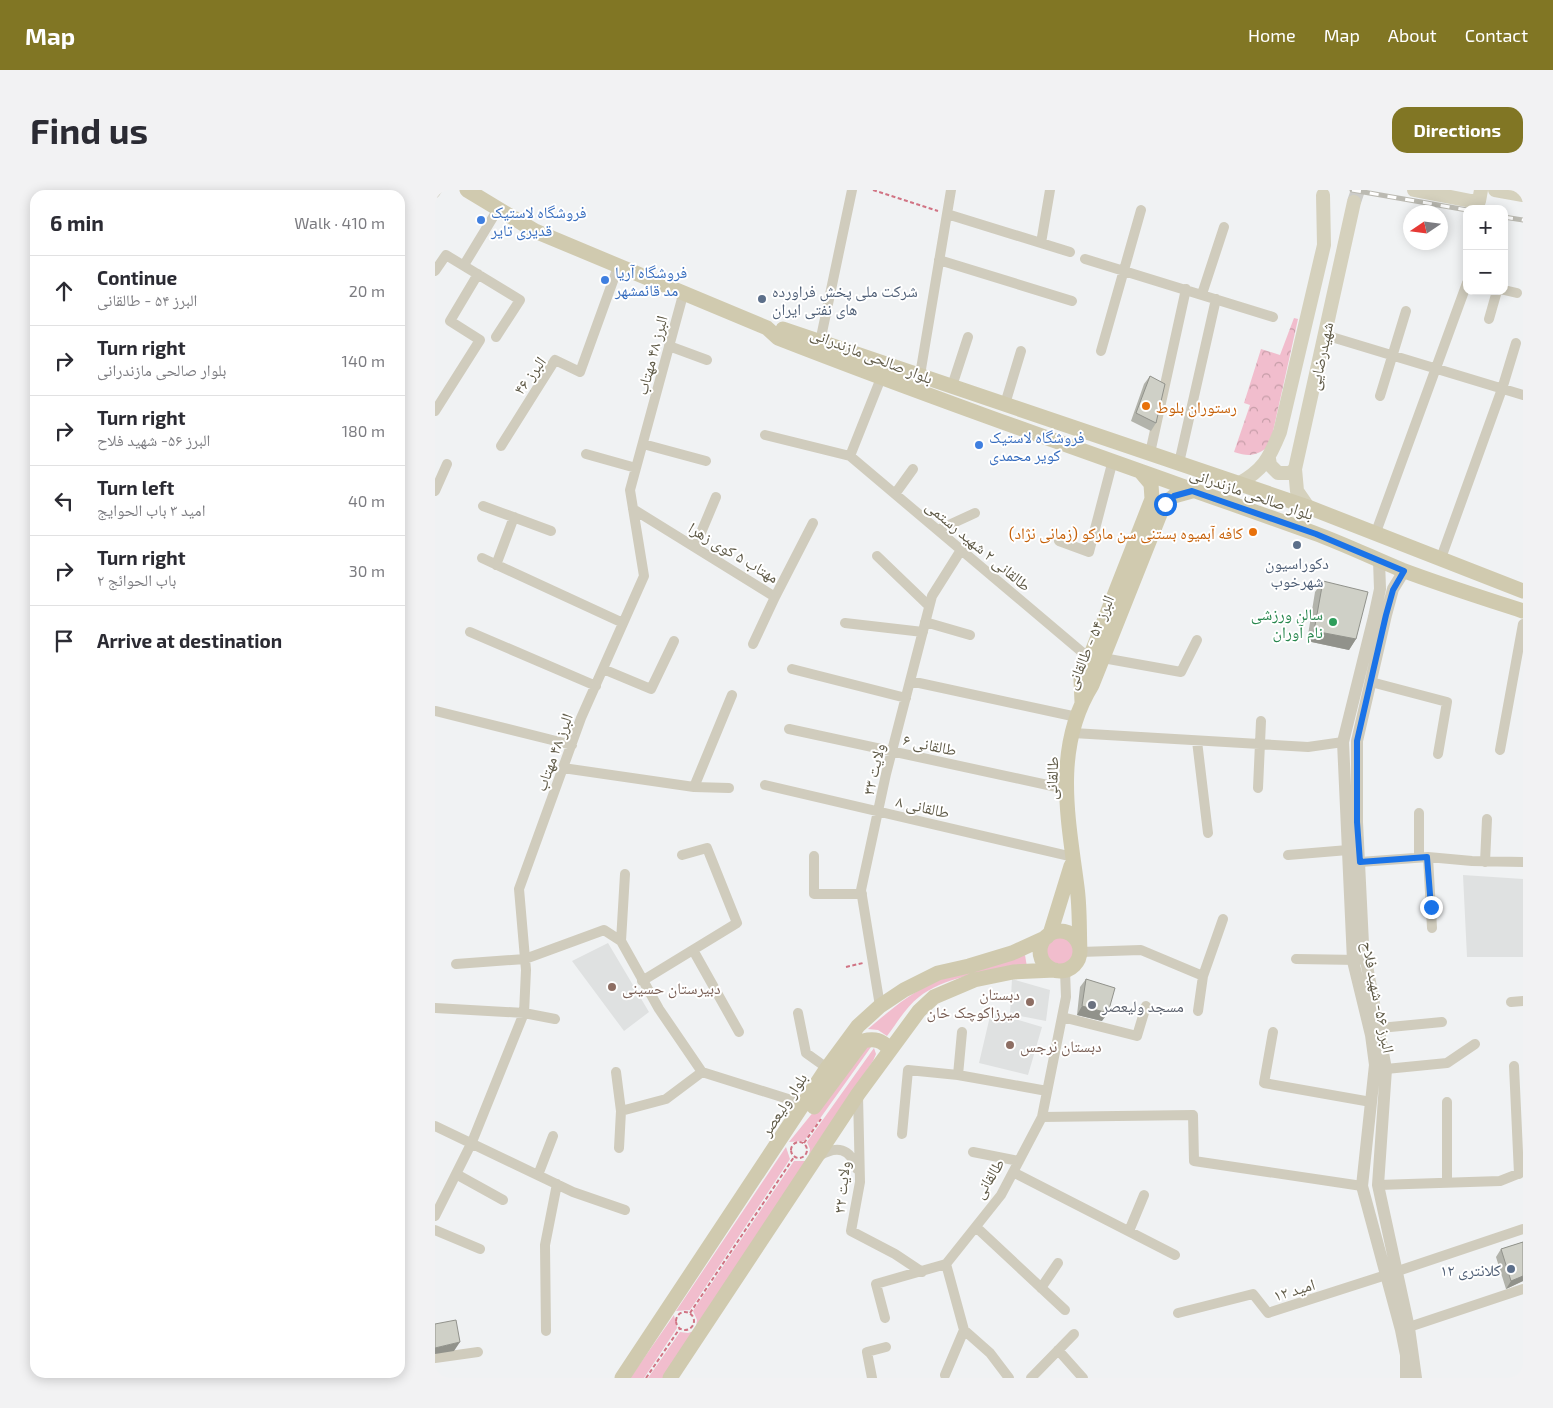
<!DOCTYPE html>
<meta charset="utf-8">
<style>
:root{--surface:#fff;--page:#f2f2f3;--text:#2b2b33;--muted:#7c7c81;--line:#e1e1e2;--accent:#817624}
body{margin:0;font-family:"Exo 2","Noto Naskh Arabic",sans-serif;background:var(--page);color:var(--text)}
.controls{position:absolute;right:15px;top:15px;display:grid;overflow:hidden;border-radius:10px;box-shadow:0 2px 12px #0003}
.controls button{width:45px;height:45px;display:grid;place-items:center;padding:0;border:0;border-bottom:1px solid var(--line);background:var(--surface);color:var(--text);font:25px sans-serif}
.compass{position:absolute;left:968px;top:15px;width:45px;height:45px;border-radius:50%;background:var(--surface);box-shadow:0 2px 12px #0003;rotate:257deg}
.stop{position:absolute;width:15px;height:15px;margin:-11px;border:4px solid #1a73e8;border-radius:50%;background:#fff}
.stop.end{background:#1a73e8;border-color:#fff;box-shadow:0 1px 5px #0008}
.list{margin:0;padding:0;list-style:none}
h2{display:flex;justify-content:space-between;align-items:center;height:65px;margin:0;padding:0 20px;font-size:21px}
h2 small{font-size:16px;font-weight:400;color:var(--muted)}
.list li{display:grid;grid-template-columns:32px 1fr auto;gap:15px;align-items:center;box-sizing:border-box;height:70px;padding:0 20px;border-top:1px solid var(--line)}
.list b{display:block;font-size:19px;white-space:nowrap}
.list p{margin:0;font-size:16px;white-space:nowrap;color:var(--muted)}
.list em{font-size:16px;font-style:normal;color:var(--muted)}
.icon{flex:none;width:28px;height:28px;fill:none;stroke:currentColor;stroke-width:2;stroke-linecap:round;stroke-linejoin:round}
.map{position:relative;flex:none;width:1088px;height:1188px;overflow:hidden;border-radius:15px}
header{display:flex;align-items:center;gap:30px;box-sizing:border-box;height:70px;padding:0 25px;background:var(--accent);color:#fff}
header strong{font-size:24px}
nav{display:flex;gap:28px;margin-inline-start:auto;font-size:18px}
.intro{display:flex;align-items:center;justify-content:space-between;box-sizing:border-box;height:120px;padding:0 30px}
h1{margin:0;font-size:35px}
.button{padding:12px 22px;border-radius:15px;background:var(--accent);color:#fff;font-size:18px;font-weight:700}
main{display:flex;gap:30px;padding:0 30px}
aside{flex:1;background:var(--surface);border-radius:15px;box-shadow:0 2px 12px #0003}
.map>svg:first-child{display:block}
.education{fill:#dfe1e1}
.grass{fill:#f1bdcd}
.park{fill:url(#park-crowns)}
.lines{fill:none;stroke-linecap:round;stroke-linejoin:round}
.secondary-tunnel{stroke:#ccccc8;stroke-width:14;stroke-dasharray:14 7;stroke-linecap:butt}
.path{stroke:#d17484;stroke-width:2;stroke-dasharray:4 2.5;stroke-linecap:butt}
.minor{stroke:#d0ccbd;stroke-width:10}
.tertiary{stroke:#d0ccbd;stroke-width:12}
.secondary{stroke:#d5d1bd;stroke-width:14}
.primary{stroke:#d0caaf;stroke-width:15}
.rail-casing{stroke:#bbbab2;stroke-width:5}
.rail{stroke:#fff;stroke-width:3;stroke-dasharray:9;stroke-linecap:butt}
.wall{fill:#b2b3ab}
.shaded-wall{fill:#91928b}
.building{fill:#cfd0c7;stroke:#91928b}
.route{stroke:#1a73e8;stroke-width:6}
.shop-dot{fill:#3f7fe0;stroke:#fff;stroke-width:2}
.service-dot{fill:#5c6f8a;stroke:#fff;stroke-width:2}
.food-dot{fill:#e8710a;stroke:#fff;stroke-width:2}
.leisure-dot{fill:#2e9e5b;stroke:#fff;stroke-width:2}
.education-dot{fill:#8d6e63;stroke:#fff;stroke-width:2}
.worship-dot{fill:#6b7280;stroke:#fff;stroke-width:2}
.labels{text-anchor:middle;dominant-baseline:central;stroke-width:4;stroke-linejoin:round;paint-order:stroke}
.shop-label{font-size:16px;fill:#366cbe;stroke:#fff;text-anchor:start}
.service-label{font-size:16px;fill:#4e5e75;stroke:#fff;text-anchor:start}
.street-label{font-size:16px;fill:#5f5a47;stroke:#fff}
.food-label{font-size:16px;fill:#c56008;stroke:#fff;text-anchor:start}
.leisure-label{font-size:16px;fill:#27864d;stroke:#fff;text-anchor:end}
.education-label{font-size:16px;fill:#785e54;stroke:#fff;text-anchor:start}
.worship-label{font-size:16px;fill:#5b616d;stroke:#fff;text-anchor:start}
</style>
<header>
<strong>Map</strong>
<nav><a>Home</a><a>Map</a><a>About</a><a>Contact</a></nav>
</header>
<div class="intro"><h1>Find us</h1><a class="button">Directions</a></div>
<main>
<aside>
<h2>6 min<small>Walk · 410 m</small></h2>
<ul class="list">
<li><svg class="icon" aria-label="ahead" viewBox="0 0 24 24"><path d="M12 20V5M6 11l6-6 6 6"/></svg><div><b>Continue</b><p>البرز ۵۴ - طالقانی</p></div><em>20 m</em></li>
<li><svg class="icon" aria-label="right" viewBox="0 0 24 24"><path d="M7 20v-9h11M14 6l5 5-5 5"/></svg><div><b>Turn right</b><p>بلوار صالحی مازندرانی</p></div><em>140 m</em></li>
<li><svg class="icon" aria-label="right" viewBox="0 0 24 24"><path d="M7 20v-9h11M14 6l5 5-5 5"/></svg><div><b>Turn right</b><p>البرز ۵۶- شهید فلاح</p></div><em>180 m</em></li>
<li><svg class="icon" aria-label="left" viewBox="0 0 24 24"><path d="M17 20v-9H6M10 6l-5 5 5 5"/></svg><div><b>Turn left</b><p>امید ۳ باب الحوایج</p></div><em>40 m</em></li>
<li><svg class="icon" aria-label="right" viewBox="0 0 24 24"><path d="M7 20v-9h11M14 6l5 5-5 5"/></svg><div><b>Turn right</b><p>باب الحوائج ۲</p></div><em>30 m</em></li>
<li><svg class="icon" aria-label="arrive" viewBox="0 0 24 24"><path d="M6 21V4h12l-3 4 3 4H6"/></svg><div><b>Arrive at destination</b></div></li>
</ul>
</aside>
<div class="map">
<svg width="1088" height="1188" viewBox="0 0 1088 1188">
<defs>
<pattern id="park-crowns" width="20" height="18" patternUnits="userSpaceOnUse" patternTransform="scale(1.25)"><rect width="20" height="18" fill="#f1bdcd"/><path d="M2 6a3 3 0 1 1 6 0M12 15a3 3 0 1 1 6 0" fill="none" stroke="#c69da8"/></pattern>
</defs>
<rect width="100%" height="100%" fill="#f0f2f3"/>
<path class="education" d="M 1028,685 L 1088,689 L 1088,767 L 1032,767 Z
M 173,753 L 214,822 L 189,841 L 137,771 Z
M 577,789 L 615,800 L 611,831 L 575,824 Z
M 556,822 L 607,837 L 593,885 L 544,873 Z"/>
<path class="grass" d="M610 761a15 15 0 1 1 30 0a15 15 0 1 1-30 0Z
M 590,765 L 592,777 C 562,778 508,787 484,807 C 471,817 462,833 452,846 L 443,840 L 433,839 C 454,821 476,802 502,791 C 529,778 561,776 590,765 Z
M 431,857 L 436,857 L 369,951 L 354,952 Z
M 439,858 L 441,864 L 438,871 L 374,965 L 375,959 L 372,952 Z
M 351,957 L 355,969 L 255,1120 L 241,1121 Z
M 359,971 L 371,971 L 261,1137 L 262,1130 L 258,1121 Z
M 239,1125 L 242,1138 L 209,1188 L 195,1188 Z
M 259,1141 L 228,1188 L 213,1188 L 245,1142 L 253,1143 Z"/>
<path class="park" d="M 859,128 L 863,129 L 835,255 C 822,266 815,267 799,262 L 815,215 L 809,213 L 826,159 L 845,165 Z"/>
<g class="lines">
<path class="secondary-tunnel" d="M 919,12 L 923,0"/>
<path class="path" d="M 438,0 L 503,21
M 411,777 L 428,773
M356 960a8 8 0 1 1 16 0a8 8 0 1 1-16 0Z
M 369,953 L 386,929
M241 1131a9 9 0 1 1 18 0a9 9 0 1 1-18 0Z
M 255,1123 L 359,967
M 211,1188 L 245,1138"/>
<path class="minor" d="M 0,3 L 2,0
M 512,24 L 635,62
M 606,53 L 615,0
M 650,69 L 838,127
M 504,70 L 637,111
M 29,75 L 63,19
M 0,81 L 11,65 L 85,110 L 61,147
M 1069,100 L 1082,103
M 767,104 L 789,37
M 1054,129 L 1062,101
M 890,145 L 1088,205
M 385,152 L 417,0
M 234,156 L 272,170
M 666,161 L 706,20
M 485,185 L 516,0
M 517,196 L 533,147
M 945,206 L 971,121
M 570,214 L 586,161
M 0,221 L 45,150 L 15,131 L 43,84
M 330,245 L 415,266 L 654,468
M 208,254 L 271,271
M 66,256 L 120,170 L 145,182 L 183,77
M 715,263 L 751,99
M 151,264 L 201,278
M 415,266 L 446,188
M 744,273 L 781,109
M 0,301 L 12,274
M 460,304 L 478,279
M 48,316 L 116,341
M 198,319 L 340,407 L 378,333
M 503,340 L 540,323
M 941,342 L 1032,93
M 624,351 L 654,362 L 678,270
M 260,357 L 281,307
M 442,366 L 494,416
M 47,368 L 188,433
M 1006,368 L 1067,199 L 1081,153
M 61,375 L 79,327
M 490,432 L 535,445
M 410,433 L 488,442
M 35,442 L 161,496
M 318,454 L 340,407
M 668,468 L 746,482 L 762,450
M 168,479 L 216,499 L 239,451
M 357,479 L 471,508
M 475,491 L 642,527
M 936,492 L 1012,512 L 1003,564
M 1,521 L 137,555
M 354,539 L 631,599
M 638,543 L 873,557 L 908,552
M 762,551 L 773,643
M 1065,560 L 1088,434
M 128,578 L 259,597 L 294,598
M 330,595 L 638,667
M 259,597 L 297,505
M 823,598 L 826,531
M 984,623 L 984,667
M 853,665 L 913,660
M 379,666 L 379,704 L 427,704
M 993,667 L 997,738
M 925,672 L 993,667 L 1037,671 L 1088,672
M 1050,672 L 1052,629
M 186,751 L 190,684
M 258,760 L 304,842
M 645,762 L 706,760 L 768,786 L 763,821
M 861,769 L 924,770
M 21,774 L 90,769 L 169,740 L 186,751 L 224,819 L 267,882 L 369,914
M 768,786 L 788,729
M 207,791 L 302,733 L 272,658 L 247,665
M 1076,812 L 1088,811
M 445,816 L 426,700 L 451,584 L 497,406 L 526,360
M 0,818 L 89,823 L 120,829
M 363,823 L 371,863 L 392,878
M 627,827 L 702,846 L 711,816
M 945,838 L 1007,832
M 838,842 L 829,893 L 936,912
M 1079,876 L 1084,984
M 951,879 L 1012,873 L 1040,854
M 181,882 L 186,921
M 523,885 L 527,842
M 423,905 L 425,992 L 416,1041 L 460,1064 L 487,1082
M 1012,912 L 1012,991
M 607,927 L 758,925 L 759,971 L 927,996
M 0,936 L 138,1002 L 190,1020
M 467,944 L 473,880 L 523,885 L 612,901
M 184,958 L 186,921 L 231,909 L 267,882
M 538,962 L 584,971
M 384,966 C 402,955 415,958 422,979
M 578,982 L 740,1065
M 21,984 L 68,1010
M 103,985 L 118,946
M 943,995 L 1065,991 L 1088,982
M 0,1026 L 37,952 L 89,823 L 91,780 L 84,699 L 146,528 L 209,386 L 195,300 L 248,105
M 541,1037 L 630,1120
M 0,1040 L 45,1059
M 694,1041 L 709,1005
M 606,1098 L 623,1073
M 743,1123 L 818,1104 L 833,1123 L 951,1085 L 1088,1039
M 450,1128 L 441,1094 L 511,1074
M 968,1139 L 1088,1099
M 111,1141 L 110,1055 L 122,994
M 623,1160 L 648,1188
M 0,1168 L 43,1162
M 510,1185 L 529,1140
M 437,1188 L 432,1162 L 451,1157
M 574,1188 L 555,1163 L 529,1140 L 511,1074 L 566,1005 L 607,927 L 631,807 L 630,781
M 596,1188 L 639,1144"/>
<path class="tertiary" d="M 944,370 L 945,399 L 939,427 L 908,552 L 918,771 L 936,845 L 940,875 L 927,996 L 966,1140 L 971,1165 L 971,1188
M 969,381 L 958,399 L 951,425 L 922,551 L 922,632 L 928,754 L 951,879 L 943,995 L 974,1138 L 981,1188"/>
<path class="secondary" d="M 979,0 L 1036,11 L 1044,11 L 1046,0
M 1060,0 L 1088,5
M 834,269 L 835,275 L 843,283 L 855,283 L 860,279
M 803,294 C 828,280 834,269 845,242 L 889,55 L 888,5
M 873,317 L 862,301 L 860,279 L 919,12"/>
<path class="primary" d="M 32,0 L 100,41 L 332,138 L 343,148 C 520,217 700,279 879,343 C 909,354 938,368 967,380 C 1007,395 1048,408 1088,421
M 348,139 L 873,317 L 1088,401
M 647,512 L 646,490 L 717,309 L 716,294 L 705,281
M605 761a20 20 0 1 1 40 0a20 20 0 1 1-40 0Z
M 615,744 L 636,676
M 645,762 C 644,741 645,718 642,697 C 633,628 618,558 657,495 L 729,314 L 739,306 L 757,301
M 379,917 L 428,851 C 440,848 446,850 455,859
M 187,1188 L 392,878 L 423,836 L 445,816 L 469,800 L 503,783 L 534,776 L 577,763 L 612,747
M 235,1188 L 423,904 L 484,821 L 499,807 L 539,790 L 578,782 L 620,780"/>
<defs>
<path id="rail" d="M 917,0 L 1032,20
M 1069,27 L 1088,30"/>
</defs>
<use href="#rail" class="rail-casing"/>
<use href="#rail" class="rail"/>
</g>
<path class="wall" d="M 715,186 L 721,233 L 716,241 L 696,231 L 709,194 Z
M 888,391 L 921,449 L 914,460 L 872,451 L 880,402 Z
M 651,789 L 667,831 L 642,825 L 645,797 Z
M 1088,1052 L 1088,1091 L 1071,1099 L 1061,1067 L 1066,1059 Z"/>
<path class="shaded-wall" d="M 879,441 L 921,449 L 914,460 L 872,451 Z
M 647,816 L 673,823 L 667,831 L 642,825 Z
M 1088,1086 L 1088,1091 L 1071,1099 L 1076,1091 Z
M 25,1152 L 19,1161 L 0,1164 L 0,1158 Z"/>
<path class="building" d="M 715,186 L 730,194 L 721,233 L 701,223 Z
M 888,391 L 933,402 L 921,449 L 879,441 Z
M 651,789 L 680,798 L 673,823 L 647,816 Z
M 1088,1052 L 1088,1086 L 1076,1091 L 1066,1059 Z
M 21,1130 L 25,1152 L 0,1158 L 0,1134 Z"/>
<g class="lines">
<path class="route" d="M 730,314 L 739,306 L 757,301 L 881,344 L 969,381 L 958,400 L 951,425 L 922,551 L 922,632 L 925,672 L 992,667 L 996,717"/>
</g>
<g class="shop-dot">
<circle cx="46" cy="30" r="5"/>
<circle cx="170" cy="90" r="5"/>
<circle cx="544" cy="255" r="5"/>
</g>
<g class="service-dot">
<circle cx="327" cy="109" r="5"/>
<circle cx="862" cy="355" r="5"/>
<circle cx="1076" cy="1079" r="5"/>
</g>
<g class="food-dot">
<circle cx="711" cy="216" r="5"/>
<circle cx="818" cy="342" r="5"/>
</g>
<circle class="leisure-dot" cx="898" cy="432" r="5"/>
<g class="education-dot">
<circle cx="177" cy="797" r="5"/>
<circle cx="595" cy="812" r="5"/>
<circle cx="575" cy="855" r="5"/>
</g>
<circle class="worship-dot" cx="657" cy="815" r="5"/>
<g class="labels">
<g class="shop-label">
<text x="56" y="21">فروشگاه لاستیک<tspan x="56" dy="18">قدیری تایر</tspan></text>
<text x="180" y="81">فروشگاه آریا<tspan x="180" dy="18">مد قائمشهر</tspan></text>
<text x="554" y="246">فروشگاه لاستیک<tspan x="554" dy="18">کویر محمدی</tspan></text>
</g>
<g class="service-label">
<text x="337" y="100">شرکت ملی پخش فراورده<tspan x="337" dy="18">های نفتی ایران</tspan></text>
<text x="862" y="372" text-anchor="middle">دکوراسیون<tspan x="862" dy="18">شهرخوب</tspan></text>
<text x="1066" y="1079" text-anchor="end">کلانتری ۱۲</text>
</g>
<g class="street-label">
<text transform="translate(216 165) rotate(-75)">البرز ۴۸ مهتاب</text>
<text transform="translate(437 165) rotate(21)">بلوار صالحی مازندرانی</text>
<text transform="translate(885 166) rotate(-78)">شهیدرضایی</text>
<text transform="translate(94 185) rotate(-54)">البرز ۴۶</text>
<text transform="translate(817 303) rotate(19)">بلوار صالحی مازندرانی</text>
<text transform="translate(544 355) rotate(40)">طالقانی ۲ شهید رستمی</text>
<text transform="translate(299 362) rotate(31)">مهتاب ۵ کوی زهرا</text>
<text transform="translate(654 452) rotate(-67)">البرز ۵۴ - طالقانی</text>
<text transform="translate(495 554) rotate(12)">طالقانی ۶</text>
<text transform="translate(118 562) rotate(-70)">البرز ۴۸ مهتاب</text>
<text transform="translate(438 579) rotate(-77)">ولایت ٣۳</text>
<text transform="translate(616 588) rotate(-88)">طالقانی</text>
<text transform="translate(488 616) rotate(13)">طالقانی ۸</text>
<text transform="translate(944 807) rotate(79)">البرز ۵۶- شهید فلاح</text>
<text transform="translate(348 914) rotate(-57)">بلوار ولیعصر</text>
<text transform="translate(553 988) rotate(-58)">طالقانی</text>
<text transform="translate(406 997) rotate(-84)">ولایت ۳۲</text>
<text transform="translate(859 1099) rotate(-17)">امید ۱۲</text>
</g>
<g class="food-label">
<text x="721" y="216">رستوران بلوط</text>
<text x="808" y="342" text-anchor="end">کافه آبمیوه بستنی سن مارکو (زمانی نژاد)</text>
</g>
<g class="leisure-label">
<text x="888" y="423">سالن ورزشی<tspan x="888" dy="18">نام آوران</tspan></text>
</g>
<g class="education-label">
<text x="187" y="797">دبیرستان حسینی</text>
<text x="585" y="803" text-anchor="end">دبستان<tspan x="585" dy="18">میرزاکوچک خان</tspan></text>
<text x="585" y="855">دبستان نرجس</text>
</g>
<g class="worship-label">
<text x="667" y="815">مسجد ولیعصر</text>
</g>
</g>
</svg>
<div class="controls">
<button>+</button>
<button>−</button>
</div>
<svg class="compass" viewBox="-18 -18 36 36"><path d="M0-13l5 13h-10z" fill="#e53935"/><path d="M0 13l5-13h-10z" fill="#7c7c81"/></svg>
<div class="stop" style="left:730px;top:314px"></div>
<div class="stop end" style="left:996px;top:717px"></div>
</div>
</main>
